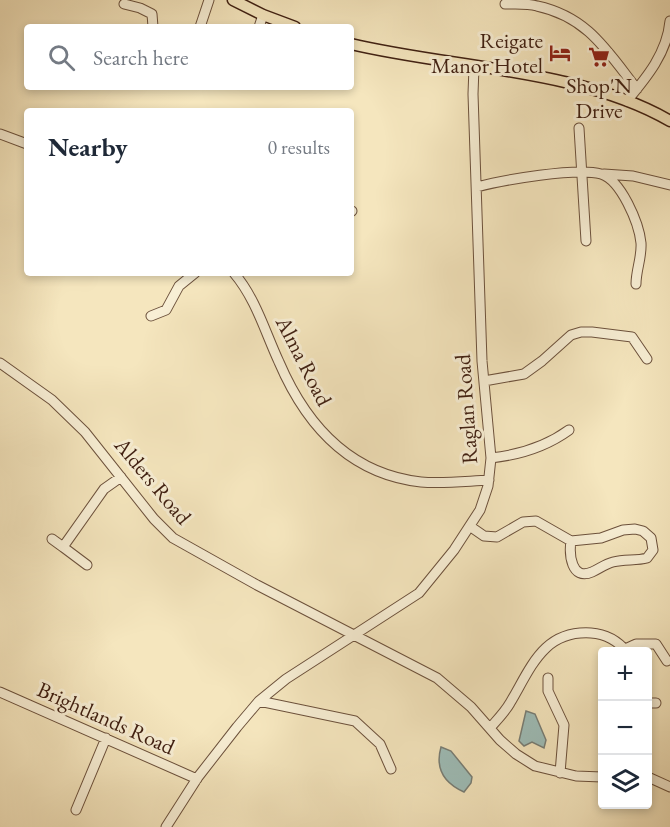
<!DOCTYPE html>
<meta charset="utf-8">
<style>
:root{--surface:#fff;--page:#f2f2f3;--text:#1f2937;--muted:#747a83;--line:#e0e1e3}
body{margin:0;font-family:"EB Garamond",serif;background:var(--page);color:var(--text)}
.controls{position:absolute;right:18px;bottom:18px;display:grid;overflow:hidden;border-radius:6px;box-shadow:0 3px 9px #0003}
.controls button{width:54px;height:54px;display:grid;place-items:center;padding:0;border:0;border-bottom:2px solid var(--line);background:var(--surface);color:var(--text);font:30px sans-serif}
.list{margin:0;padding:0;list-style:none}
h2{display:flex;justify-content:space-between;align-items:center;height:78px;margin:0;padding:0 24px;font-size:26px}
h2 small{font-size:20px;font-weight:400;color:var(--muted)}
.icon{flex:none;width:33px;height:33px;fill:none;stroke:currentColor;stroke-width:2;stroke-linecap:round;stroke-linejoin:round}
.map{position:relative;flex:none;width:670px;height:827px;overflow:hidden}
.search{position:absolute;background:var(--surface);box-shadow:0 3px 9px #0003;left:24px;top:24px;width:330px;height:66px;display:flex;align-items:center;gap:15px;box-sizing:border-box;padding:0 21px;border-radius:6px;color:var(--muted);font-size:22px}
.panel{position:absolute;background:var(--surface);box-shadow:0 3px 9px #0003;left:24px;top:108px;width:330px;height:168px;border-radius:6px}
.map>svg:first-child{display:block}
.water{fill:#9ebeb9;stroke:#787e76;stroke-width:1.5}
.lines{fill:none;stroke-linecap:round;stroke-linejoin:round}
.minor-casing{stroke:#6c513c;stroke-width:11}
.major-casing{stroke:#3f1f11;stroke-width:13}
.minor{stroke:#f8efd5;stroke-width:9}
.major{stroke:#f5e6be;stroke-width:10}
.labels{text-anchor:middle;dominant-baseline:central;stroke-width:6;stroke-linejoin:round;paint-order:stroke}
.poi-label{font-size:22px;fill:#3f1f11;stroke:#f8efd5;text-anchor:end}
.street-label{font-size:22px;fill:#3f1f11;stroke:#f8efd5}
</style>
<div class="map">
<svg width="670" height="827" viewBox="0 0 670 827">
<rect width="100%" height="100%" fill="#f5e6be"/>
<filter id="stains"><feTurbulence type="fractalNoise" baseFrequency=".00333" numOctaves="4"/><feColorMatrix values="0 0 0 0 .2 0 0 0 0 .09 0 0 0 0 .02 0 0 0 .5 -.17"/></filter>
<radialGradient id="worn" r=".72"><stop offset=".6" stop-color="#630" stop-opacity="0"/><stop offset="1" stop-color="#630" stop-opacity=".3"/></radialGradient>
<path class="water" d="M 526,711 L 535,714 L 546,740 L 544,748 L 532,742 L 524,746 L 519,741 Z
M 441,747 L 451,751 L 472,777 L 471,783 L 464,792 C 444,783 435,768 441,747 Z"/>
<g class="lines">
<defs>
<path id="minor" d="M 124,4 L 140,8 L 152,14 L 153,27
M 505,4 C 515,4 527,3 537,6 C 588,17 607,51 637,89
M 200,27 L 209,0
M 259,27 L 263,15
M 627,101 C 647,77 667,53 670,21
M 579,128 L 586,241
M 0,134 L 27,144
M 604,174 L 633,176 L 670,185
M 477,187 C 503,180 577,167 601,174 C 621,180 639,223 641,243 C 642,257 636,270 636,284
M 351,211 L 352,211
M 234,273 C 256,299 265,332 279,362 C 306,425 349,474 421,482 C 443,484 467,481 489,480
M 151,316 L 166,310 L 179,286 L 195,273
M 0,363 L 52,400 L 85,432 L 154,519 L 173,538 L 257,585 L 437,678 L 471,707 L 500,740 L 516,754 L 535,766 L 576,776 L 602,777
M 484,381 L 524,374 L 542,361 L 571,335 L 581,332 L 592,332 L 632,337 L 647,359
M 491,458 C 518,455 547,446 569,430
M 471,527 L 484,536 L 497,537 L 523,522 L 536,521 L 571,541
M 635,529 L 643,531 L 651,538 L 653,550 L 647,558 C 636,561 625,559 613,562 C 605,564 599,569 592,572 C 571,581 569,554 571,541 L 601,538 L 623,530 Z
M 52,539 L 63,547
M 87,565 L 63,547 L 104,489 L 121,477
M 625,649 L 636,644 L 656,644 L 667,661
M 548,678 L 548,691 L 564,725 L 560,773
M 0,692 L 197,779
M 259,701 L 355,721 L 380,744 L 391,769
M 648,703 L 656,703
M 490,728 C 497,720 505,712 510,703 C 531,668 543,630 591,633 C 605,634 618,641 627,652
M 648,777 L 670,787
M 76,810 L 106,738
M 166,827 L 198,777 L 237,727 L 259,701 L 286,679 L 419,593 L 454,550 L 480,510 L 488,486 L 491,458 L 482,361 L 473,94 L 474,67"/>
<path id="major" d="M 233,0 L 263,15 L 295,27
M 351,44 C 451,68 581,69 670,121"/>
</defs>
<use href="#minor" class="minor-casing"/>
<use href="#major" class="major-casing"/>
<use href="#minor" class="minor"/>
<use href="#major" class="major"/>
</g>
<defs>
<symbol id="hotel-bare" viewBox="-9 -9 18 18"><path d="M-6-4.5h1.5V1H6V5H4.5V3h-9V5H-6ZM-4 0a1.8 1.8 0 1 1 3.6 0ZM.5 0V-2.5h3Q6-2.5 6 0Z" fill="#8f2418" stroke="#f8efd5" stroke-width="2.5" paint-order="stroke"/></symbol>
<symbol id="supermarket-bare" viewBox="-9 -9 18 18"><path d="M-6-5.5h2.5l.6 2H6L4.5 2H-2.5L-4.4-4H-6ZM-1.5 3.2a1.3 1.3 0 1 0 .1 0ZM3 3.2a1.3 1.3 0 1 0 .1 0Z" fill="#8f2418" stroke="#f8efd5" stroke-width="2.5" paint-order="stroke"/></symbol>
</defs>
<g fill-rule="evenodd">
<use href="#hotel-bare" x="545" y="38" width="30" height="30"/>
<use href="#supermarket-bare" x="584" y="42" width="30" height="30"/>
</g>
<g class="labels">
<g class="poi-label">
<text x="543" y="40">Reigate<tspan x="543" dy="25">Manor Hotel</tspan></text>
<text x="599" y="85" text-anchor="middle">Shop'N<tspan x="599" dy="25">Drive</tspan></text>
</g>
<g class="street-label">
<text transform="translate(304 361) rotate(63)">Alma Road</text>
<text transform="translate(466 409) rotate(-94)">Raglan Road</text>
<text transform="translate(153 481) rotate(50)">Alders Road</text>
<text transform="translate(106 718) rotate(24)">Brightlands Road</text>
</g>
</g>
<rect width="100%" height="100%" filter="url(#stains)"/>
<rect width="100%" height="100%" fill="url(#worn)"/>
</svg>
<div class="controls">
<button>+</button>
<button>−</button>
<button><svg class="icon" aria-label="layers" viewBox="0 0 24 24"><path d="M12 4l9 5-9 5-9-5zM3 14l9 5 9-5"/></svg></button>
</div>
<div class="search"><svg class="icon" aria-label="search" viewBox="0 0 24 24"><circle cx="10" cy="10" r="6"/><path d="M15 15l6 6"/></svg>Search here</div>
<section class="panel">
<h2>Nearby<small>0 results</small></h2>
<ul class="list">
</ul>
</section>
</div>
